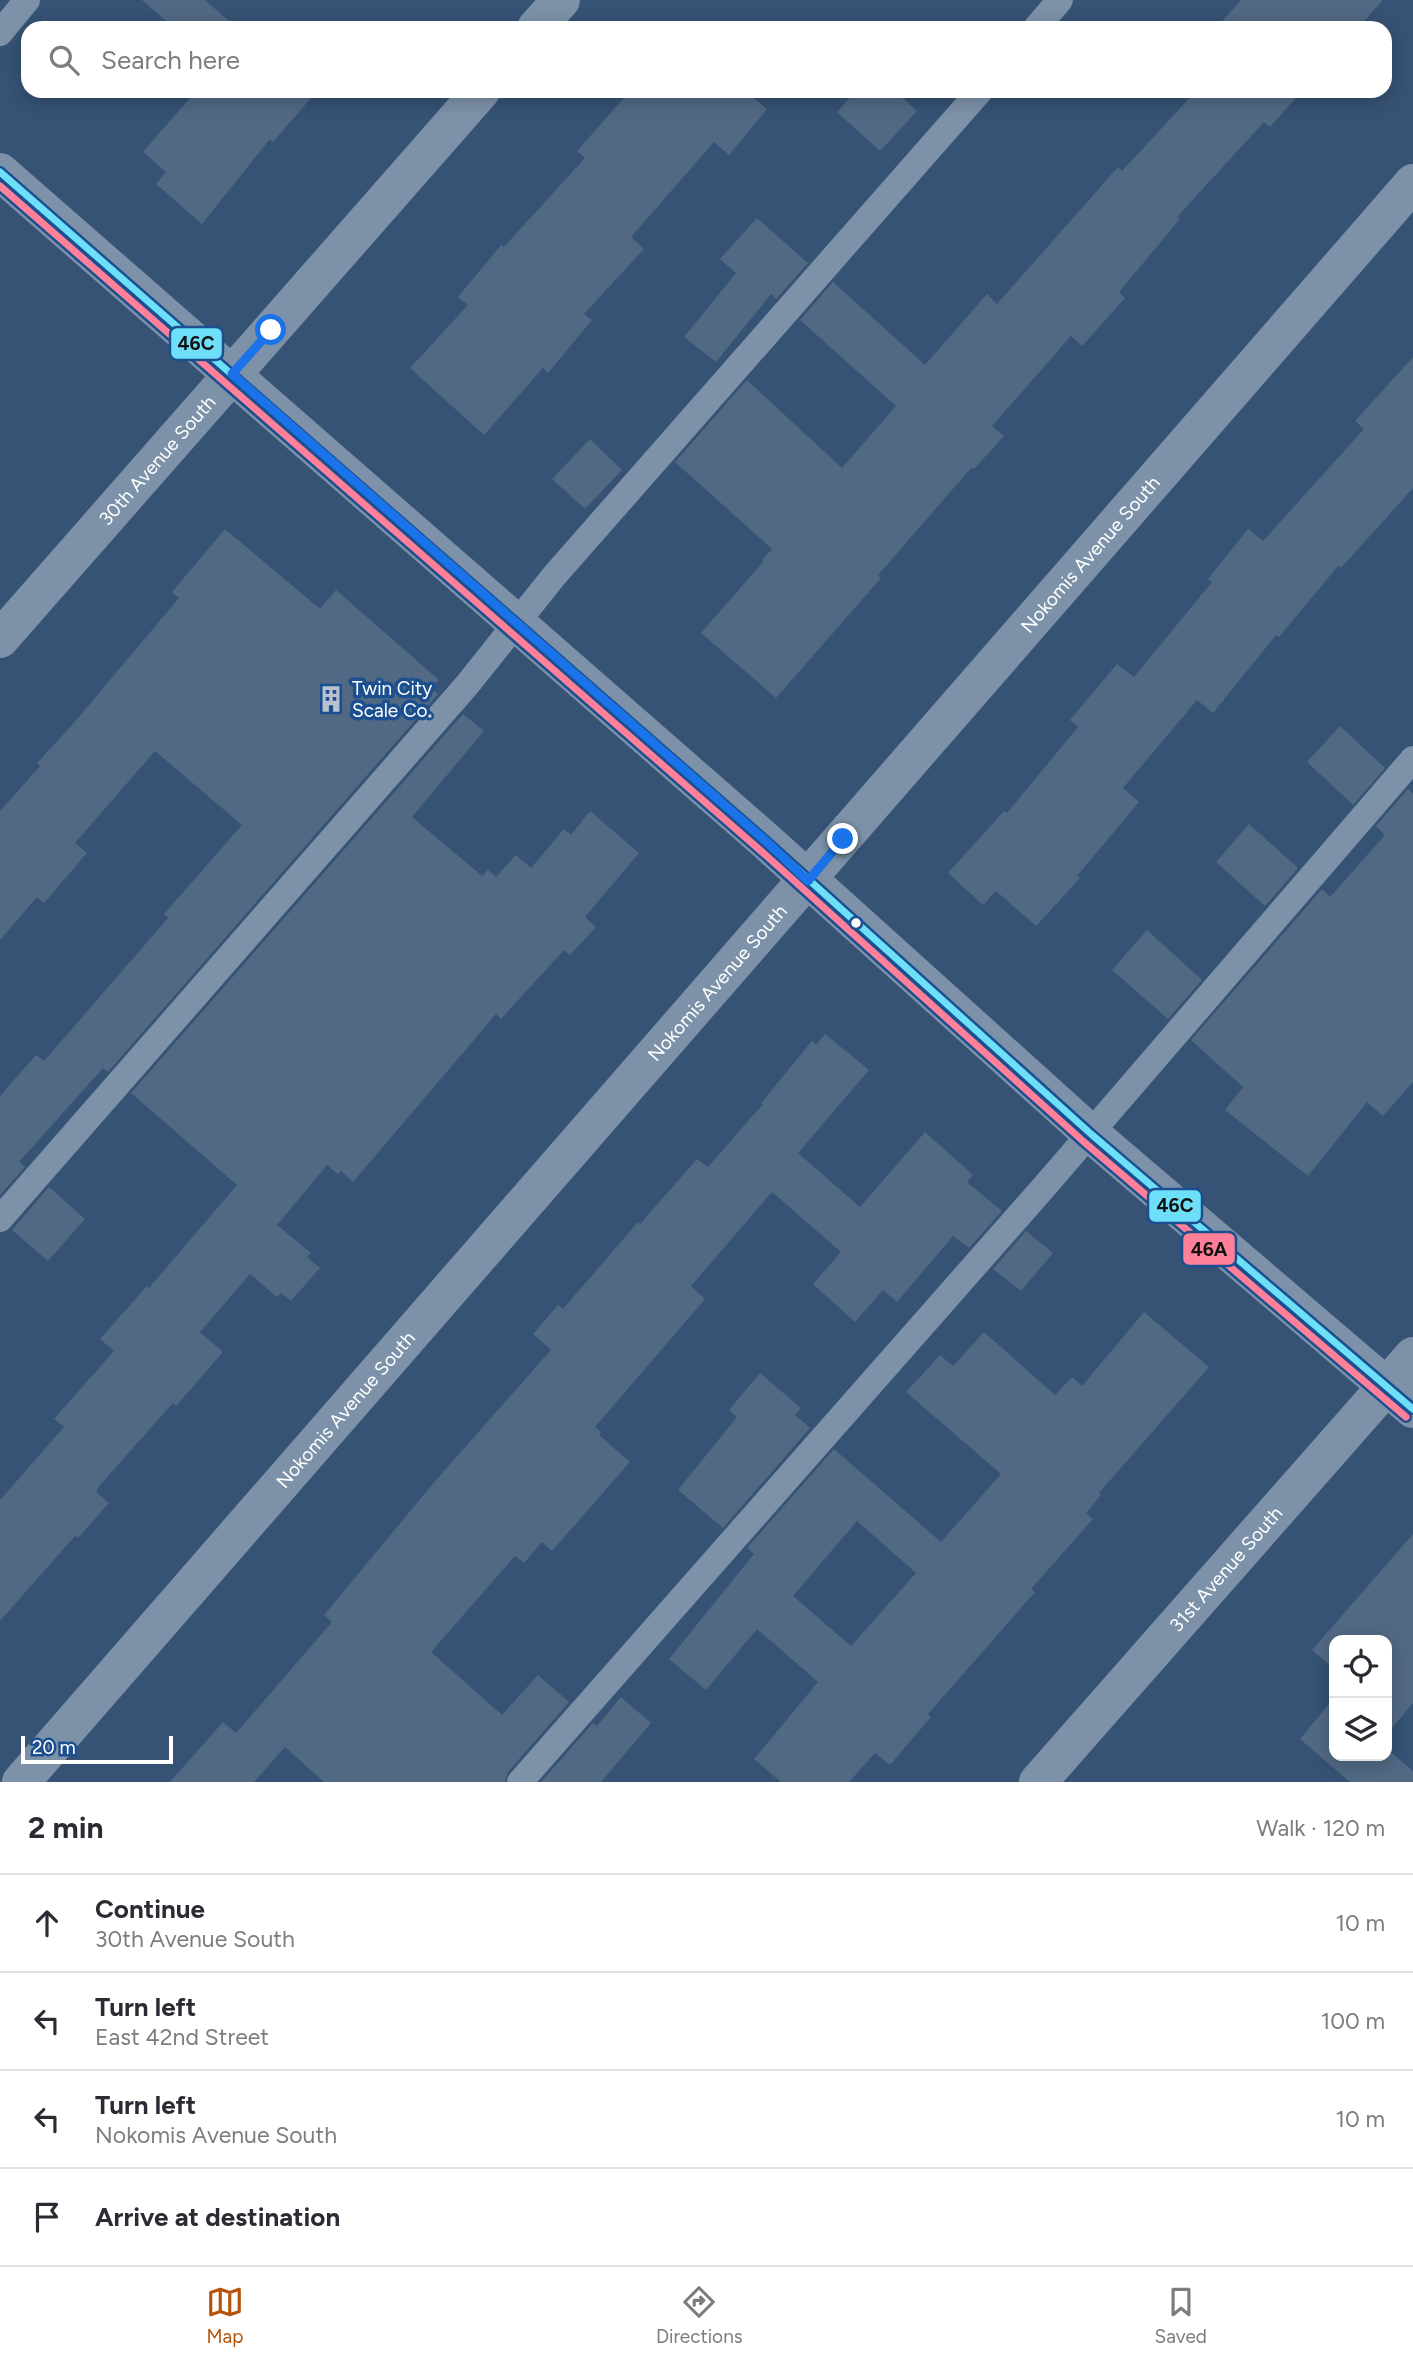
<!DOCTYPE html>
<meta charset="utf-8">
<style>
:root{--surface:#fff;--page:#f7f7f7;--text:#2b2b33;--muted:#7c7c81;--line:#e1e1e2;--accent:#b45309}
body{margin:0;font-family:Figtree,sans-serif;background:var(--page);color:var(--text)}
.controls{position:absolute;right:21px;bottom:21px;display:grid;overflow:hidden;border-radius:14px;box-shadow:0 4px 18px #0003}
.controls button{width:63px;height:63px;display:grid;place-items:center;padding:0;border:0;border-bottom:2px solid var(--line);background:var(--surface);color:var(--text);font:35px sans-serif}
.scale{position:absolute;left:21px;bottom:18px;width:152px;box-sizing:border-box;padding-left:7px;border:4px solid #fff;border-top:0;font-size:19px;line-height:24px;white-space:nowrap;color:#fff;-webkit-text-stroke:5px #1b4f8f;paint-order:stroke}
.stop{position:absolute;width:21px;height:21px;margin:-16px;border:5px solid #1a73e8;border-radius:50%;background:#fff}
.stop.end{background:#1a73e8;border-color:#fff;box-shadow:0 2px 7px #0008}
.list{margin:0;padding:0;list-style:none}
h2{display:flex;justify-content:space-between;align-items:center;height:91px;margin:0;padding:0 28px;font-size:30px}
h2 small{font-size:23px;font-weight:400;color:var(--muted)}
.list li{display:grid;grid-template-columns:46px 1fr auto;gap:21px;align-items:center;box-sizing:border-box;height:98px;padding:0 28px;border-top:2px solid var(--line)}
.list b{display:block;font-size:26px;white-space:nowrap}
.list p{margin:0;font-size:23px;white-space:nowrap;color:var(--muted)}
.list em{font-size:23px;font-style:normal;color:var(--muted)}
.icon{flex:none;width:38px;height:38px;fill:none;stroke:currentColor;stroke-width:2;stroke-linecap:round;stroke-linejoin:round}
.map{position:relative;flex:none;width:1413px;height:1782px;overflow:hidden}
.search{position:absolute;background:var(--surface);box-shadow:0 4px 18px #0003;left:21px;right:21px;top:21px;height:77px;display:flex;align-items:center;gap:18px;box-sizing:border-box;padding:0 24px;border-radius:21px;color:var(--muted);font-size:26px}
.sheet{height:483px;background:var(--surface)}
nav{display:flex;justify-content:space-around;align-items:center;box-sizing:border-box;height:98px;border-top:2px solid var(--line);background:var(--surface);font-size:19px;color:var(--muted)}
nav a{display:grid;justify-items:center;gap:4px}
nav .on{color:var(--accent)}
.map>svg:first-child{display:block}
.building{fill:#526984;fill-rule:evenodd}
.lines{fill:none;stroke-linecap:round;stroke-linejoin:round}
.service{stroke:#7d92a8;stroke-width:26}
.minor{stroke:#7d92a8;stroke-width:38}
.tertiary{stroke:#7d92a8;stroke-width:38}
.bus-1-casing{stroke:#1b4f8f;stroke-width:12}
.bus-2-casing{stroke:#1b4f8f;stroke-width:12}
.bus-1{stroke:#6ddff8;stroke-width:7}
.bus-2{stroke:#ff8098;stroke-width:7}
.route{stroke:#1a73e8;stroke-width:9}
.bus-dot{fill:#fff;stroke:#1b4f8f;stroke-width:2.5}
.labels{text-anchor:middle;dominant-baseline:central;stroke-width:7;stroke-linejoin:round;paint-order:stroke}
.street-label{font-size:19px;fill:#fff;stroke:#1b4f8f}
.poi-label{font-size:19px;fill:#fff;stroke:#1b4f8f;text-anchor:start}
.line-badge{stroke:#1b4f8f;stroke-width:2.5}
.pale-badge-label{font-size:19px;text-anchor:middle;font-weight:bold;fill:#111}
</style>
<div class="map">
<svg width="1413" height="1782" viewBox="0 0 1413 1782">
<rect width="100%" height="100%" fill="#365274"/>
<path class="building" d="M 142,0 L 205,0 L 237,28 L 174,28 Z
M 1241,0 L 1383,0 L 1358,28 L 1216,28 Z
M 196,91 L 317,91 L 273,142 L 270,139 L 202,224 L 156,184 L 166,172 L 143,152 Z
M 630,91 L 745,91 L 767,109 L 729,155 L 714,142 L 631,237 L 644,249 L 584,314 L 592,320 L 548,373 L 543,368 L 484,435 L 410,368 L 468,305 L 458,297 L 501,245 L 504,247 L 585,158 L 577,151 Z
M 856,91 L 895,91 L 917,111 L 880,151 L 837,112 Z
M 1196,91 L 1302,91 L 1270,127 L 1264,122 L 1177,217 L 1180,219 L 1119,292 L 1125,298 L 1082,346 L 1071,336 L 992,426 L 1004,436 L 974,469 L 972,467 L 878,575 L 881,578 L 776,698 L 701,633 L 763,562 L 762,560 L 772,549 L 675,462 L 747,380 L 842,468 L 896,406 L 800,320 L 833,282 L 925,365 L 987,294 L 997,304 L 1118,167 L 1122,171 Z
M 757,218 L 808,263 L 776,299 L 771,294 L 716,362 L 684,337 L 736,273 L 720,259 Z
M 1413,357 L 1413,488 L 1341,568 L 1338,566 L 1279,637 L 1276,635 L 1213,713 L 1197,700 L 1123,788 L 1139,802 L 1077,876 L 1080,878 L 1036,926 L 996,891 L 983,905 L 948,873 L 1004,811 L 1007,813 L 1078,727 L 1070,720 L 1117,664 L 1134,677 L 1212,582 L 1208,579 L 1248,529 L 1263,541 L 1364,429 L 1355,421 Z
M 590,439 L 622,470 L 585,509 L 552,479 Z
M 225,529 L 320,609 L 336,590 L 439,680 L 431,688 L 438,694 L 108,1072 L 103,1068 L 19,1162 L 25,1167 L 0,1195 L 0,1096 L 36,1055 L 44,1061 L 168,918 L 164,914 L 242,825 L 155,751 L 75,843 L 87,853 L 44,903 L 37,897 L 0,940 L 0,811 L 40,766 L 37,763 L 72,725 L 179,598 L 172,592 Z
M 463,714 L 484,731 L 412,817 L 482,876 L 488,870 L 496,877 L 516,855 L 531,868 L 564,829 L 571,835 L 590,811 L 639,853 L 585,917 L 596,927 L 570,955 L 564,950 L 501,1019 L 496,1014 L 353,1182 L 341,1171 L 338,1174 L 327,1165 L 277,1225 L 311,1253 L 307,1257 L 320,1268 L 291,1301 L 281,1293 L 277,1297 L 250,1274 L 200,1332 L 223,1352 L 176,1406 L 173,1403 L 100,1485 L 96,1492 L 109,1503 L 78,1538 L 75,1536 L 0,1621 L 0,1500 L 64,1427 L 54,1419 L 114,1351 L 100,1339 L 147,1286 L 149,1288 L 237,1185 L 131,1093 Z
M 1340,726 L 1385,768 L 1353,805 L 1307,762 Z
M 1408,789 L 1413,794 L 1413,1082 L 1383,1116 L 1367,1102 L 1308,1176 L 1225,1110 L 1243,1087 L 1191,1040 L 1322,889 L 1330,897 L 1385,835 L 1376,826 Z
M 1249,824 L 1298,868 L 1265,906 L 1216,862 Z
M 1147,930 L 1202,980 L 1168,1019 L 1112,970 Z
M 825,1034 L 869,1070 L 798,1153 L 860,1207 L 925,1132 L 973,1175 L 967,1182 L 1002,1211 L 969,1248 L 953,1236 L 897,1302 L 883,1290 L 855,1322 L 813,1284 L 841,1252 L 772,1192 L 691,1286 L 705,1299 L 595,1427 L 601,1432 L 599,1435 L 630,1462 L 552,1551 L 542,1542 L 524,1563 L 515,1556 L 431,1652 L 502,1715 L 538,1675 L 569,1702 L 508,1772 L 505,1782 L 324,1782 L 285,1747 L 254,1782 L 170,1782 L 223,1722 L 236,1733 L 332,1622 L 324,1615 L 436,1480 L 551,1350 L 533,1334 L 558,1305 L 563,1309 L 638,1222 L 640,1224 L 697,1159 L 708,1167 L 763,1104 L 761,1103 L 812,1041 L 816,1045 Z
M 49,1187 L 85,1219 L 48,1261 L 12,1230 Z
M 1026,1231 L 1053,1253 L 1021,1291 L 993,1269 Z
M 1144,1312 L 1209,1367 L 1099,1493 L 1101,1495 L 1086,1513 L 1093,1519 L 1031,1589 L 1035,1592 L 928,1714 L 931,1717 L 890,1765 L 875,1753 L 849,1782 L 781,1782 L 754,1759 L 818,1682 L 757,1629 L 706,1690 L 669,1659 L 754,1554 L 747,1548 L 834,1449 L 941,1542 L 1001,1474 L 906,1392 L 940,1355 L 953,1366 L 984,1332 L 1055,1395 L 1072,1377 L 1082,1386 ZM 857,1521 L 916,1573 L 851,1646 L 793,1596 Z
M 760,1373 L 801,1408 L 795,1415 L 810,1428 L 723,1528 L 678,1490 L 737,1417 L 729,1410 Z
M 1413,1534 L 1413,1703 L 1387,1734 L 1387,1640 L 1334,1640 L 1334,1669 L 1312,1650 Z
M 621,1697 L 651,1723 L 601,1782 L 541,1782 L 593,1723 L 597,1726 Z
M 1334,1698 L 1334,1756 L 1387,1756 L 1387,1749 L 1413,1771 L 1413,1782 L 1350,1782 L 1300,1739 Z"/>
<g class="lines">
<path class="service" d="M 1036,28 L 1060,0
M 0,33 L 27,0
M 0,1219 L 467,685 L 554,576 L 980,91
M 520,1782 L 1044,1187 L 1413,759"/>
<g class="minor">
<path d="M 536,28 L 561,0"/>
<path id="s1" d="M 0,639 L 481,91"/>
<path id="s2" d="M 21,1782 L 1413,183"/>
<path id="s3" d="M 1038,1782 L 1413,1356"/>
</g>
<path class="tertiary" d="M 0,172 L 768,843 L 1091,1134 L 1413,1409"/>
<defs>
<path id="bus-1" d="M 0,172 L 768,843 L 1091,1134 L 1413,1409"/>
<path id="bus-2" d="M 0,186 L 761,851 L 1084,1142 L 1406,1417"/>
</defs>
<use href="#bus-1" class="bus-1-casing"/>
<use href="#bus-2" class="bus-2-casing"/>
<use href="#bus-1" class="bus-1"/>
<use href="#bus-2" class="bus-2"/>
</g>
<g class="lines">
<path class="route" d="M 271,330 L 232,374 L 768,843 L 808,881 L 843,839"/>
</g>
<defs>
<symbol id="building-bare" viewBox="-9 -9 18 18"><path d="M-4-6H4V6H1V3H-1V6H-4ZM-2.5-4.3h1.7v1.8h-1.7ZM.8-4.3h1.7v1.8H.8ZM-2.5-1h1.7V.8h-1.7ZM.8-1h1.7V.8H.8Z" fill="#b9c2ce" stroke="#1b4f8f" stroke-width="2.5" paint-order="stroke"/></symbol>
</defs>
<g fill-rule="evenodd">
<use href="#building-bare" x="312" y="680" width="38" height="38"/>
</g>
<circle class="bus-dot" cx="856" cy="923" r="6"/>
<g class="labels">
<g class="street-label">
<text stroke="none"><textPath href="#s1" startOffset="238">30th Avenue South</textPath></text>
<text stroke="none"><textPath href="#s2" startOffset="1628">Nokomis Avenue South</textPath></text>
<text stroke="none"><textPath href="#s2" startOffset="1060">Nokomis Avenue South</textPath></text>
<text stroke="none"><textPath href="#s2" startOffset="494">Nokomis Avenue South</textPath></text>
<text stroke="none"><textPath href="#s3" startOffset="284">31st Avenue South</textPath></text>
</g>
<g class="poi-label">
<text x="352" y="688">Twin City<tspan x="352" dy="22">Scale Co.</tspan></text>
</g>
</g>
<g class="line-badge">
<rect x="170" y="327" width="53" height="33" rx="7" fill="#6ddff8"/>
<rect x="1148" y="1189" width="54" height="34" rx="7" fill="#6ddff8"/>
<rect x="1182" y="1232" width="54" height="34" rx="7" fill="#ff8098"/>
</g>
<g class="pale-badge-label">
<text x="196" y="350">46C</text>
<text x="1175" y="1212">46C</text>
<text x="1209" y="1256">46A</text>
</g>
</svg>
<div class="controls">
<button><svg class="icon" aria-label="locate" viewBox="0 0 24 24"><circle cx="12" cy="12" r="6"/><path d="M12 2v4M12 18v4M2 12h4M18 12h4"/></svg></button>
<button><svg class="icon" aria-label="layers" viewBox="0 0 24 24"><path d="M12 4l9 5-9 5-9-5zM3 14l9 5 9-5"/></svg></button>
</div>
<div class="scale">20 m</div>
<div class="stop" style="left:271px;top:330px"></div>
<div class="stop end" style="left:843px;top:839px"></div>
<div class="search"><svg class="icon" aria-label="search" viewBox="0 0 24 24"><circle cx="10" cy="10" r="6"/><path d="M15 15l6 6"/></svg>Search here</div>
</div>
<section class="sheet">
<h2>2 min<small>Walk · 120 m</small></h2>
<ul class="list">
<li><svg class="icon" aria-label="ahead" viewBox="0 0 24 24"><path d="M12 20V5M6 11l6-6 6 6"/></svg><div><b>Continue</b><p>30th Avenue South</p></div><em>10 m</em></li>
<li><svg class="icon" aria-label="left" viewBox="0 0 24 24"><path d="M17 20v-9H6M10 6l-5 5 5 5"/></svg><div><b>Turn left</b><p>East 42nd Street</p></div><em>100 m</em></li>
<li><svg class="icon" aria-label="left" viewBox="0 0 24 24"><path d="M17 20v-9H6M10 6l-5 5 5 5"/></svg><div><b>Turn left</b><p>Nokomis Avenue South</p></div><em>10 m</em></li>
<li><svg class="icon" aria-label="arrive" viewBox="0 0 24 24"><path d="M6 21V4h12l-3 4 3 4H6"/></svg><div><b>Arrive at destination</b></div></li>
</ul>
</section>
<nav>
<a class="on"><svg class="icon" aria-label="map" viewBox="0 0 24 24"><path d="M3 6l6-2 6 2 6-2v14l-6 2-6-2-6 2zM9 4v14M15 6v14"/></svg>Map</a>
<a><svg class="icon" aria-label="directions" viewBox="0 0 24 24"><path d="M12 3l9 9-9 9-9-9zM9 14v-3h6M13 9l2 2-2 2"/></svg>Directions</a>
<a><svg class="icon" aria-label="saved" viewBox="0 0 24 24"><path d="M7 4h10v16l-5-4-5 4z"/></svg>Saved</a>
</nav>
